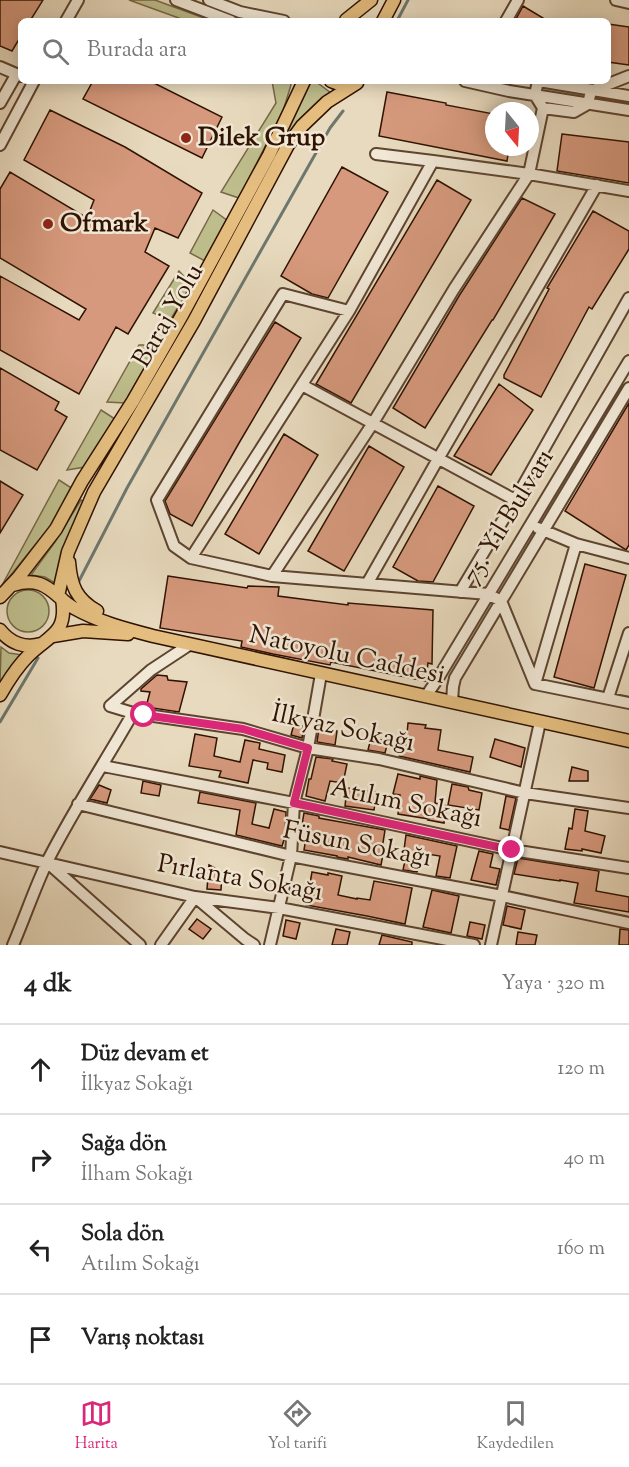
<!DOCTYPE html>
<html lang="tr">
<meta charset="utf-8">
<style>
:root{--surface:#fff;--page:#f2f2f2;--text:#222;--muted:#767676;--line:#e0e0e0;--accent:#db2777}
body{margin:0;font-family:"Sorts Mill Goudy",serif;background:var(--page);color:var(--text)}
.compass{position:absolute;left:485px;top:102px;width:54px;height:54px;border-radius:50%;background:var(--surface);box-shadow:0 3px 15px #0003;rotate:162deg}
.stop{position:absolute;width:18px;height:18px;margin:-14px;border:4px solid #db2777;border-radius:50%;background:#fff}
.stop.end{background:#db2777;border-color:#fff;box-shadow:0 2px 6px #0008}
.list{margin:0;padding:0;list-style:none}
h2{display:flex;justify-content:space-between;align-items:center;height:78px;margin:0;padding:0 24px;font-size:26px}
h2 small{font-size:20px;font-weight:400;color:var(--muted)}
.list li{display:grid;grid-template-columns:39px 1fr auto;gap:18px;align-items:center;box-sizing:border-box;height:90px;padding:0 24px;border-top:2px solid var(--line)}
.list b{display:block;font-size:22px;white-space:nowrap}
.list p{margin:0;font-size:20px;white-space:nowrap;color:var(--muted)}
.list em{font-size:20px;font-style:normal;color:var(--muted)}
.icon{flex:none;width:33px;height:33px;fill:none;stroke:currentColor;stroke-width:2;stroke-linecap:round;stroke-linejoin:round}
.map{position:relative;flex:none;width:629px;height:945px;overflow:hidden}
.search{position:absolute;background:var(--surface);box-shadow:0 3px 15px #0003;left:18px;right:18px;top:18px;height:66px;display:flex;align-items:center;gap:15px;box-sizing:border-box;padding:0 21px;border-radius:9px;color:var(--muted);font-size:22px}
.sheet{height:438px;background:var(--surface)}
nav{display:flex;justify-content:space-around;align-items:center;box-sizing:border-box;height:84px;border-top:2px solid var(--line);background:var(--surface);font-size:16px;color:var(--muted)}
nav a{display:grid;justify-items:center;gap:3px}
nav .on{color:var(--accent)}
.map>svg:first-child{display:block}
.green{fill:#bebd8c;stroke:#766846;stroke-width:1.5}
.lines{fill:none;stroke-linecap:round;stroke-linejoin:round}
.stream{stroke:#6d776d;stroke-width:3}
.building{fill:#d6997d;stroke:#2f1200;stroke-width:1.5}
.minor-casing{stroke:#5d4430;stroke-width:14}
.major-casing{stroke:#2f1200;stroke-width:15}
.minor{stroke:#f0e7d5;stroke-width:10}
.major{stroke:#e4bd7f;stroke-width:12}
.route{stroke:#db2777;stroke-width:8}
.poi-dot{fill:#8f2418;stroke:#f0e7d5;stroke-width:2}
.labels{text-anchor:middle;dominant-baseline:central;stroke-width:5;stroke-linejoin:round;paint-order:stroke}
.poi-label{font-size:26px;font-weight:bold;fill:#2f1200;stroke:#f0e7d5;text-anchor:start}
.street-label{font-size:26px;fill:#2f1200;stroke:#f0e7d5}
</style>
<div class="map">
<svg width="629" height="945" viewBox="0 0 629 945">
<rect width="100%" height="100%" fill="#e8dabe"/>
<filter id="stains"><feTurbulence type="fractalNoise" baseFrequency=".00333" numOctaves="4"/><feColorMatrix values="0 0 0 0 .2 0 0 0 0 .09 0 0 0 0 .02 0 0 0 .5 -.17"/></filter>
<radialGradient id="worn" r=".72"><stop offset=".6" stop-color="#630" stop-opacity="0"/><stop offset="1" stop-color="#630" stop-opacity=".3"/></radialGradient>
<path class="green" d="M 129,0 L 155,0 L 212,21 L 187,21 Z
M 272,81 L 290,81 L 291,85 L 283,111 L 239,198 L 221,192 L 276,103 Z
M 310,81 L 315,81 L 331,93 L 283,140 Z
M 213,210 L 228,221 L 205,261 L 190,253 Z
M 179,271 L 192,285 L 170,320 L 153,313 Z
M 139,345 L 159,345 L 125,403 L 107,402 Z
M 101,410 L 115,419 L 85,467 L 67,470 Z
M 59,480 L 73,489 L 52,524 L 1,587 Z
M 81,500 L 85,502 L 55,583 L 45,577 L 31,575 L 55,542 Z
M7 611a21 21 0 1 1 42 0a21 21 0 1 1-42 0Z
M 1,647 L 9,653 L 23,655 L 0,684 Z"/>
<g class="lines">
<path class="stream" d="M 398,19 L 408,0
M 78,583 L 127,488 L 330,128 L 343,111
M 0,722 L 38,658"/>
</g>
<path class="building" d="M 0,0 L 43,0 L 30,21 L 21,21 L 21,36 L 12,51 L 0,46 Z
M 523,6 L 548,21 L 515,21 Z
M 608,24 L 629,27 L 629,65 L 608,62 Z
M 93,81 L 150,81 L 222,117 L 202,158 L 83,99 Z
M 387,92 L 446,103 L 446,105 L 494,114 L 494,147 L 509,147 L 507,161 L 379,136 Z
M 50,110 L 125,147 L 202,193 L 178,238 L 155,228 L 145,252 L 169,266 L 128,334 L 116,327 L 79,394 L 0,350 L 0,276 L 79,320 L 86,309 L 0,258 L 0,189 L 10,172 L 87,218 L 94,200 L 24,160 Z
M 562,134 L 629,142 L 629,183 L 557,171 Z
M 342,167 L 388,192 L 328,298 L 312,294 L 281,276 Z
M 437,180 L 471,200 L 351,403 L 316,384 Z
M 522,198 L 555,214 L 493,320 L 492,320 L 425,428 L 393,408 L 459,296 Z
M 593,211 L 629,231 L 629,249 L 592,309 L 589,307 L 541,397 L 504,378 L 504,375 L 549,289 L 547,288 Z
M 275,322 L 301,338 L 239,443 L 192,526 L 170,514 L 165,501 Z
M 0,368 L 59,402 L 55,410 L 67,417 L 37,470 L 0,450 Z
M 499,384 L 533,410 L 491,475 L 454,456 Z
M 629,403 L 629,545 L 626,550 L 565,511 Z
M 284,434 L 318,455 L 259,554 L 225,534 Z
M 369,446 L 404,467 L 344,571 L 308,551 Z
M 0,481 L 23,495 L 0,533 Z
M 438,486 L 474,506 L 433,582 L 418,581 L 393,567 Z
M 585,564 L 626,575 L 594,688 L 554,677 Z
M 168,576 L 247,588 L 248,586 L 279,587 L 278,596 L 348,605 L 348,603 L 433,610 L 432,664 L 428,663 L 426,681 L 331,662 L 330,665 L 273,654 L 241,647 L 242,641 L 160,628 Z
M 157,675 L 167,676 L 168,680 L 187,682 L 179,712 L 146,707 L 150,692 L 141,691 L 141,689 Z
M 408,723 L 426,725 L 425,728 L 441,730 L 438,750 L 473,757 L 470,772 L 399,756 L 402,743 L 406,744 Z
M 294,724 L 304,726 L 302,738 L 291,735 Z
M 319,728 L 337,731 L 335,745 L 317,742 Z
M 195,734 L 217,738 L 214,756 L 240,762 L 245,740 L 260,743 L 259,749 L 285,755 L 282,772 L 267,769 L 268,763 L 253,760 L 248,783 L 219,777 L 221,771 L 189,766 Z
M 371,738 L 388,741 L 385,753 L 368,750 Z
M 495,739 L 525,748 L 521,767 L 490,757 Z
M 316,757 L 333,759 L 332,761 L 347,764 L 343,783 L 330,781 L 325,801 L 306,796 L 309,779 L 311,779 Z
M 572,767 L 588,771 L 588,781 L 569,781 Z
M 398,774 L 420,779 L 420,776 L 437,780 L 435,803 L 447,806 L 444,823 L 428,820 L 429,819 L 398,814 L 400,795 L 393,794 Z
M 143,781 L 161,785 L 159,796 L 141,793 Z
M 452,784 L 468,787 L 469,790 L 482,793 L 479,810 L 448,805 Z
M 99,785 L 111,790 L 107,803 L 90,799 Z
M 347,788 L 377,792 L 374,810 L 345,806 Z
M 200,792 L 256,803 L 252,824 L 269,828 L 274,809 L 286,812 L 285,837 L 282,846 L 236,835 L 240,810 L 198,803 Z
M 506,796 L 516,798 L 509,830 L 500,828 Z
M 575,809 L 588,811 L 585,831 L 605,836 L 601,853 L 582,849 L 582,851 L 565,849 L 569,828 L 572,829 Z
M 304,813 L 319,816 L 319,818 L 385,830 L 382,849 L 384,849 L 381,865 L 348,857 L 348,859 L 337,857 L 337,856 L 304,850 L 307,832 L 301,831 Z
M 406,835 L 457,846 L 450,878 L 436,876 L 440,856 L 421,853 L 417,872 L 403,870 L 407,851 L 404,850 Z
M 479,851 L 493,854 L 490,867 L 500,869 L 496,885 L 471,880 Z
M 518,858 L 599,871 L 596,891 L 629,897 L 629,912 L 574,903 L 578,883 L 560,880 L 560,881 L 546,879 L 514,874 Z
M 209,865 L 222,872 L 221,890 L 207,889 Z
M 312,872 L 328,875 L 328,873 L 342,876 L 338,895 L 357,899 L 357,898 L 370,900 L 374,881 L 412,888 L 405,924 L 367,916 L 306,905 Z
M 432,890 L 459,896 L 451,933 L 423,927 Z
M 507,906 L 525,910 L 521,929 L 503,925 Z
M 197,919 L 211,929 L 203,939 L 189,929 Z
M 286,920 L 300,923 L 296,939 L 283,936 Z
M 470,922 L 485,925 L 482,939 L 467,936 Z
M 336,929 L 350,932 L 347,945 L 332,945 Z
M 620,929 L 629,930 L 629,945 L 619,945 Z
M 518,932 L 537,935 L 535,945 L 516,945 Z
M 382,935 L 412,942 L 412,945 L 379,945 Z"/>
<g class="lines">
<defs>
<path id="minor" d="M 176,0 L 231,21
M 209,0 L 240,12 L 284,21
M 616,0 L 629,3
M 66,21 L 78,0
M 506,21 L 518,0
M 0,67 L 21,76
M 465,81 L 509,91 L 629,110
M 538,81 L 535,95 L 543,108 L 574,112 L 588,104 L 591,91 L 629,76
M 539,81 L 629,96
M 0,103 L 16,75
M 0,145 L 34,81
M 376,154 L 433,161 L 349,311 L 283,294 L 157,500 L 174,546 L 191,558 L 272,576 L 373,423 L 454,289 L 529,174 L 543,108
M 433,161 L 529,174 L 629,191
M 302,385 L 515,500 L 629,298
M 538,528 L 576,544 L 629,558
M 191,558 L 349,311
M 272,576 L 488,594 L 501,601 L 535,684 L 629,703
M 367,584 L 438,459 L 597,185
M 460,592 L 515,500
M 189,645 L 151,670 L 110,706 L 133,713 L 243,729 L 308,748 L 379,759 L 525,793 L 629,808
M 535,684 L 576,544
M 426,696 L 437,680 L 629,361
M 608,698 L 629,633
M 452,701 L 453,687 L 455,678 L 629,388
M 103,766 L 294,803 L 512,850 L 629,868
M 78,804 L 291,856 L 502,896 L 629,923
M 0,852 L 195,897 L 279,908 L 474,945
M 48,863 L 140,945
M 13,945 C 25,917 35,887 48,860 C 74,809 105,762 133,713
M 161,945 L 195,897 L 245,939 L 254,945
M 270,945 L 291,856 L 294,803 L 308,748 L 321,674
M 491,945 L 540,722"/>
<path id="major" d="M 346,20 L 371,0
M 383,21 L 394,0
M 331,81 C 340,85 346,86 356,83
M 69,562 C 71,586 76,599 97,611
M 13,585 C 22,582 31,581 40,584 C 54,589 62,602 74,608 C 99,622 126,629 153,636 L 629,741
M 58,596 L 68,552 L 94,492 L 194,321 L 288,145 L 302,126 L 327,102 L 357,83
M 0,597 L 18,578 L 56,529 L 82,481 L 133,401 L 181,317 L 269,155 L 304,81
M 0,630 C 10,643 25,649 41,644
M 53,636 L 83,631 L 128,634
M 0,695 C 8,681 17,667 28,656 C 49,635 68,634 62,599"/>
</defs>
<use href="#minor" class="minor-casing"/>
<use href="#major" class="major-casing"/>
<use href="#minor" class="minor"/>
<use href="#major" class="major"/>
</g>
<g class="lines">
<path class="route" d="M 144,715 L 243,729 L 308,748 L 294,803 L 512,850"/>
</g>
<g class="poi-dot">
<circle cx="186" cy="138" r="6"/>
<circle cx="48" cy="224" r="6"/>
</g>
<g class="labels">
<g class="poi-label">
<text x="198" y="138">Dilek Grup</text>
<text x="60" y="224">Ofmark</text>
</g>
<g class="street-label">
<text transform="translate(169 316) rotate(-60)">Baraj Yolu</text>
<text transform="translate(509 517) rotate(-59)">75. Yıl Bulvarı</text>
<text transform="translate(347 656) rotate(12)">Natoyolu Caddesi</text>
<text transform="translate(343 729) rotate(12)">İlkyaz Sokağı</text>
<text transform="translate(406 804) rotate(12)">Atılım Sokağı</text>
<text transform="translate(357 845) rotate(11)">Füsun Sokağı</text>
<text transform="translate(240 879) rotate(10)">Pırlanta Sokağı</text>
</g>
</g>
<rect width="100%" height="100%" filter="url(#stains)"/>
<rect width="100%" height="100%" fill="url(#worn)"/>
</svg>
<svg class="compass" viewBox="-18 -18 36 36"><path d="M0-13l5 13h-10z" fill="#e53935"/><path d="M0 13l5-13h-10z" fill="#767676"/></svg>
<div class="stop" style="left:144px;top:715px"></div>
<div class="stop end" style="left:512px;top:850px"></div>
<div class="search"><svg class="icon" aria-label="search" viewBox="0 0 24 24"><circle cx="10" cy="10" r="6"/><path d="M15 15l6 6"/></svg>Burada ara</div>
</div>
<section class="sheet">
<h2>4 dk<small>Yaya · 320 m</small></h2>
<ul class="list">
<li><svg class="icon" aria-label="ahead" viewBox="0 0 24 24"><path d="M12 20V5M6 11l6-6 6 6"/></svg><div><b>Düz devam et</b><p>İlkyaz Sokağı</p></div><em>120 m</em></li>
<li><svg class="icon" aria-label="right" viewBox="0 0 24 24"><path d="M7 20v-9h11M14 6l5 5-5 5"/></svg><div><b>Sağa dön</b><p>İlham Sokağı</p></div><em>40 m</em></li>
<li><svg class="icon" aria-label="left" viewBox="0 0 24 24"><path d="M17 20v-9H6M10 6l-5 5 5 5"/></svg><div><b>Sola dön</b><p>Atılım Sokağı</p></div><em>160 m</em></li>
<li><svg class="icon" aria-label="arrive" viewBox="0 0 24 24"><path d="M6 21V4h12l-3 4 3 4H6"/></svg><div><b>Varış noktası</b></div></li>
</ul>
</section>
<nav>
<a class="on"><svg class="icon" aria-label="map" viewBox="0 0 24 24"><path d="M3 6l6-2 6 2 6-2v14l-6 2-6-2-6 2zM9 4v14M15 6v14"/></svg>Harita</a>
<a><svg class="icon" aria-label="directions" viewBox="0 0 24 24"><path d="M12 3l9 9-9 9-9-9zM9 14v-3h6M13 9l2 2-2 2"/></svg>Yol tarifi</a>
<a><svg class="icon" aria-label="saved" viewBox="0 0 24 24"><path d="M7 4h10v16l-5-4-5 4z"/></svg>Kaydedilen</a>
</nav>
